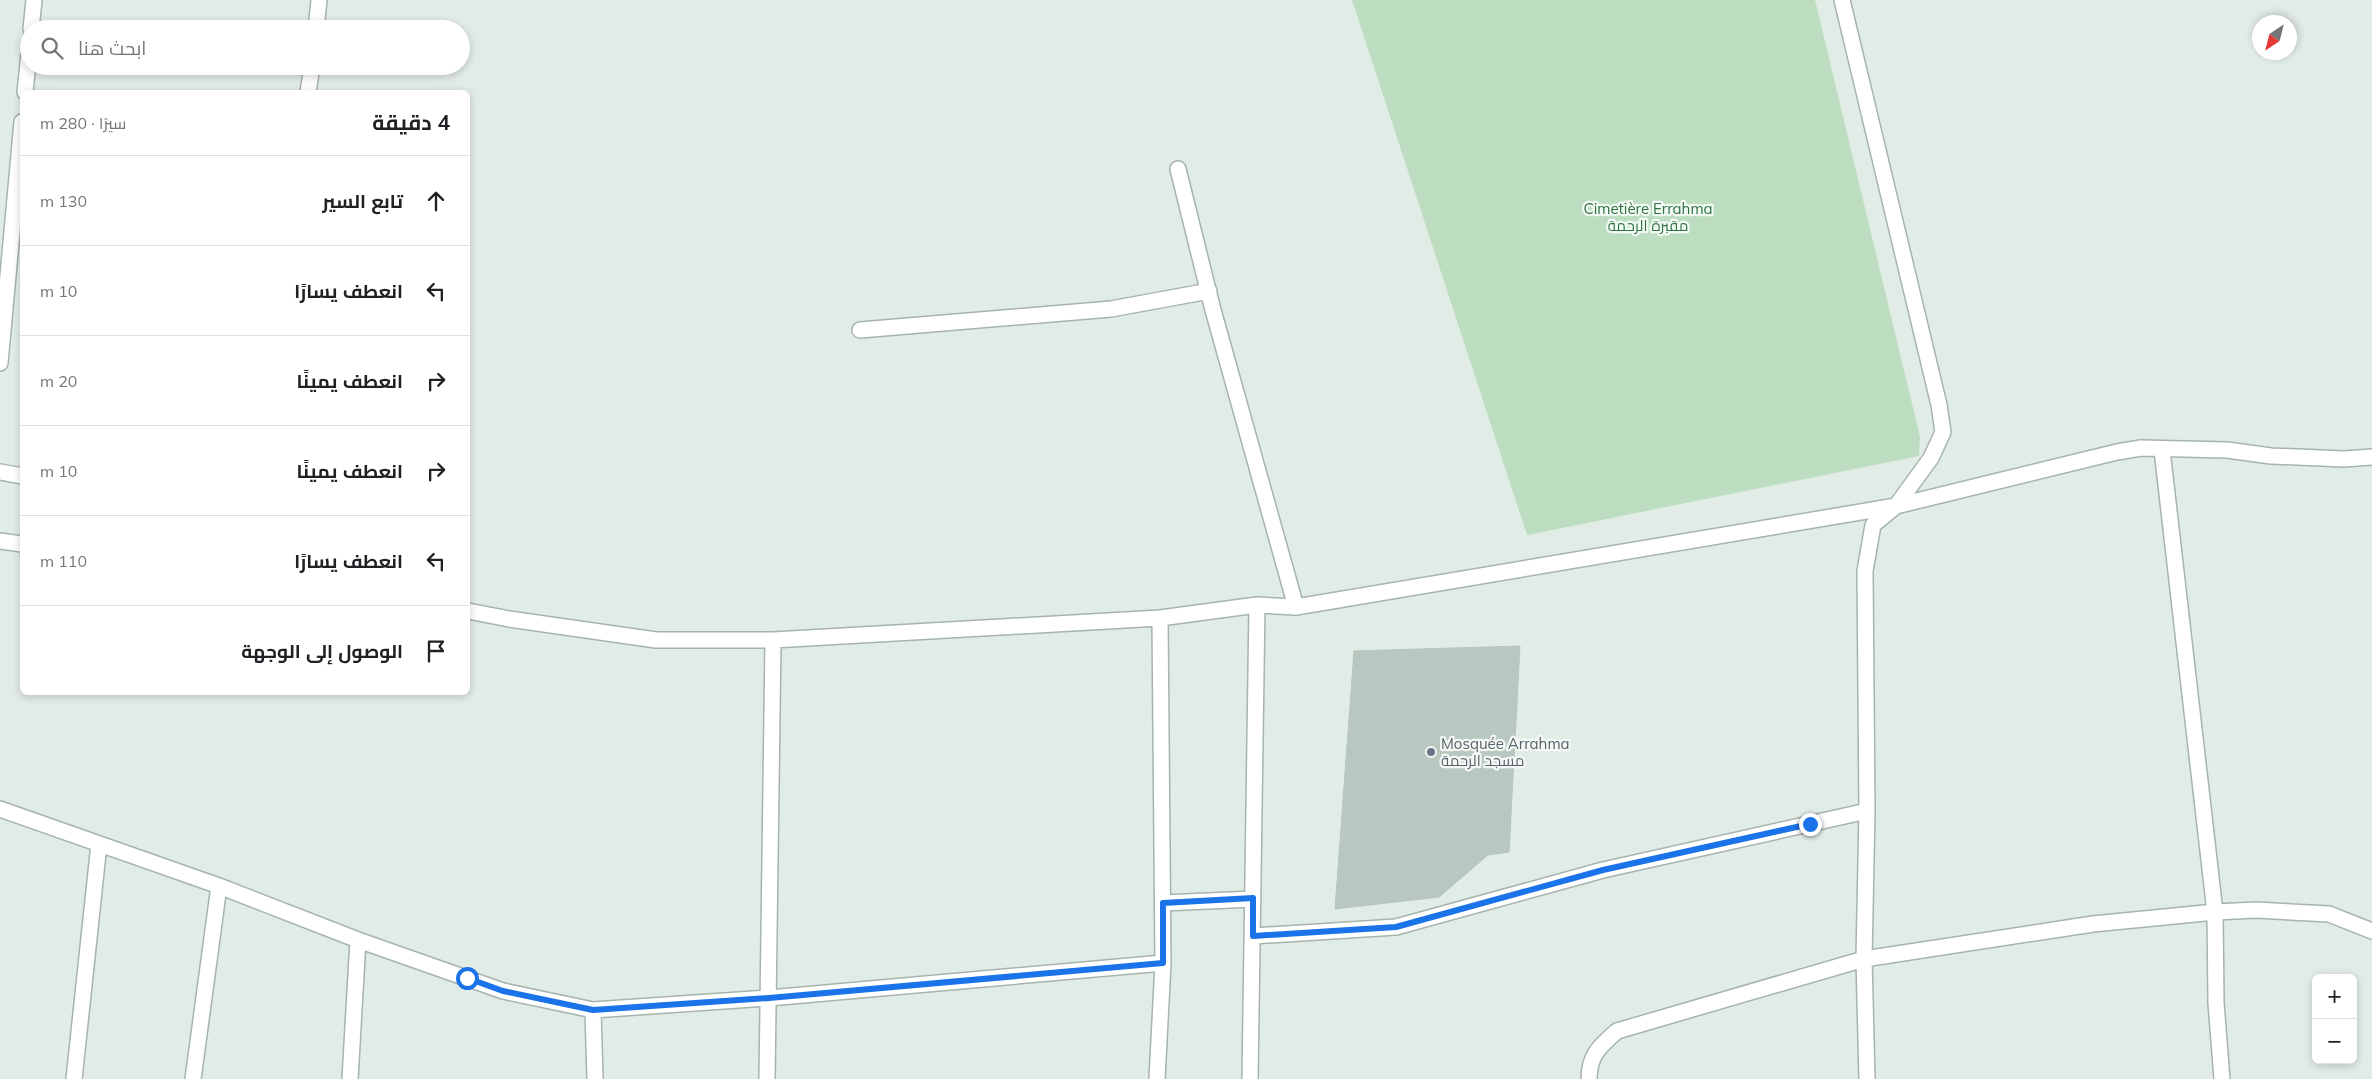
<!DOCTYPE html>
<html lang="ar">
<meta charset="utf-8">
<style>
:root{--surface:#fff;--page:#f6f6f6;--text:#202124;--muted:#757577;--line:#e0e0e0}
body{margin:0;font-family:Mulish,Cairo,sans-serif;background:var(--page);color:var(--text);direction:rtl}
.controls{position:absolute;right:15px;bottom:15px;display:grid;overflow:hidden;border-radius:8px;box-shadow:0 2px 8px #0003}
.controls button{width:45px;height:45px;display:grid;place-items:center;padding:0;border:0;border-bottom:1px solid var(--line);background:var(--surface);color:var(--text);font:25px sans-serif}
.compass{position:absolute;left:2252px;top:15px;width:45px;height:45px;border-radius:50%;background:var(--surface);box-shadow:0 2px 8px #0003;rotate:215deg}
.stop{position:absolute;width:15px;height:15px;margin:-11px;border:4px solid #1a73e8;border-radius:50%;background:#fff}
.stop.end{background:#1a73e8;border-color:#fff;box-shadow:0 1px 5px #0008}
.list{margin:0;padding:0;list-style:none}
h2{display:flex;justify-content:space-between;align-items:center;height:65px;margin:0;padding:0 20px;font-size:21px}
h2 small{font-size:16px;font-weight:400;color:var(--muted)}
.list li{display:grid;grid-template-columns:32px 1fr auto;gap:15px;align-items:center;box-sizing:border-box;height:90px;padding:0 20px;border-top:1px solid var(--line)}
.list b{display:block;font-size:19px;white-space:nowrap}
.list em{font-size:16px;font-style:normal;color:var(--muted)}
.icon{flex:none;width:28px;height:28px;fill:none;stroke:currentColor;stroke-width:2;stroke-linecap:round;stroke-linejoin:round}
.map{position:relative;flex:none;width:2372px;height:1079px;overflow:hidden;direction:ltr}
.search{position:absolute;background:var(--surface);box-shadow:0 2px 8px #0003;left:20px;top:20px;width:450px;height:55px;display:flex;align-items:center;gap:12px;box-sizing:border-box;padding:0 18px;border-radius:28px;color:var(--muted);font-size:19px}
.panel{position:absolute;background:var(--surface);box-shadow:0 2px 8px #0003;left:20px;top:90px;width:450px;height:605px;border-radius:8px;direction:rtl}
.map>svg:first-child{display:block}
.green{fill:#bcddc0}
.building{fill:#b8c7bf;stroke:#b5c6bc}
.lines{fill:none;stroke-linecap:round;stroke-linejoin:round}
.service-casing{stroke:#a5b4ac;stroke-width:18}
.minor-casing{stroke:#a5b4ac;stroke-width:18}
.service{stroke:#fff;stroke-width:15}
.minor{stroke:#fff;stroke-width:15}
.route{stroke:#1a73e8;stroke-width:6}
.worship-dot{fill:#6b7280;stroke:#f3f9f5;stroke-width:2}
.labels{text-anchor:middle;dominant-baseline:central;stroke-width:4.5;stroke-linejoin:round;paint-order:stroke}
.park-label{font-size:15px;fill:#2e733f;stroke:#f3f9f5}
.worship-label{font-size:15px;fill:#5b616d;stroke:#f3f9f5;text-anchor:start}
</style>
<div class="map">
<svg width="2372" height="1079" viewBox="0 0 2372 1079">
<rect width="100%" height="100%" fill="#e2ece6"/>
<path class="green" d="M 1352,0 L 1815,0 L 1920,437 L 1919,456 L 1527,535 Z"/>
<path class="building" d="M 1520,646 L 1509,852 L 1488,855 L 1439,897 L 1335,909 L 1354,651 Z"/>
<g class="lines">
<defs>
<path id="service" d="M 1178,169 L 1213,310 L 1296,607
M 860,330 L 1111,309 L 1209,291
M 2162,450 L 2215,912 L 2256,910 L 2329,914 L 2372,931"/>
<path id="minor" d="M 1842,0 L 1939,405 L 1943,432 L 1931,458 L 1896,506 L 1873,525 L 1865,571 L 1867,811
M 31,29 L 34,0
M 316,29 L 319,0
M 25,92 L 29,54
M 308,92 L 312,66
M 0,363 L 22,122
M 0,472 L 22,476
M 0,541 L 22,544
M 468,611 L 509,619 L 656,640 L 773,640 L 1160,618 L 1163,963 L 1157,1079
M 1160,618 L 1257,605 L 1296,607 L 1896,506 L 2117,452 L 2141,448 L 2227,450 L 2271,456 L 2344,459 L 2372,457
M 0,809 L 219,886 L 358,940 L 503,991 L 593,1010 L 769,998 L 1163,963
M 1163,903 L 1253,899
M 1253,936 L 1396,927 L 1603,870 L 1867,811 L 1864,959 L 1867,1079
M 593,1010 L 595,1079
M 74,1079 L 99,844
M 193,1079 L 219,886
M 350,1079 L 358,940
M 767,1079 L 773,640
M 1250,1079 L 1257,605
M 1589,1079 C 1589,1055 1600,1046 1617,1031 L 1864,959 L 2093,924 L 2215,912 L 2216,1003 L 2222,1079"/>
</defs>
<use href="#service" class="service-casing"/>
<use href="#minor" class="minor-casing"/>
<use href="#service" class="service"/>
<use href="#minor" class="minor"/>
</g>
<g class="lines">
<path class="route" d="M 467,978 L 503,991 L 593,1010 L 769,998 L 1163,963 L 1163,903 L 1253,898 L 1253,936 L 1396,927 L 1603,870 L 1810,824"/>
</g>
<circle class="worship-dot" cx="1431" cy="752" r="5"/>
<g class="labels">
<g class="park-label">
<text x="1648" y="208">Cimetière Errahma<tspan x="1648" dy="17">مقبرة الرحمة</tspan></text>
</g>
<g class="worship-label">
<text x="1441" y="743">Mosquée Arrahma<tspan x="1441" dy="17">مسجد الرحمة</tspan></text>
</g>
</g>
</svg>
<div class="controls">
<button>+</button>
<button>−</button>
</div>
<svg class="compass" viewBox="-18 -18 36 36"><path d="M0-13l5 13h-10z" fill="#e53935"/><path d="M0 13l5-13h-10z" fill="#757577"/></svg>
<div class="stop" style="left:467px;top:978px"></div>
<div class="stop end" style="left:1810px;top:824px"></div>
<div class="search"><svg class="icon" aria-label="search" viewBox="0 0 24 24"><circle cx="10" cy="10" r="6"/><path d="M15 15l6 6"/></svg>ابحث هنا</div>
<section class="panel">
<h2>4 دقيقة<small>سيرًا · 280 m</small></h2>
<ul class="list">
<li><svg class="icon" aria-label="ahead" viewBox="0 0 24 24"><path d="M12 20V5M6 11l6-6 6 6"/></svg><div><b>تابع السير</b></div><em>130 m</em></li>
<li><svg class="icon" aria-label="left" viewBox="0 0 24 24"><path d="M17 20v-9H6M10 6l-5 5 5 5"/></svg><div><b>انعطف يسارًا</b></div><em>10 m</em></li>
<li><svg class="icon" aria-label="right" viewBox="0 0 24 24"><path d="M7 20v-9h11M14 6l5 5-5 5"/></svg><div><b>انعطف يمينًا</b></div><em>20 m</em></li>
<li><svg class="icon" aria-label="right" viewBox="0 0 24 24"><path d="M7 20v-9h11M14 6l5 5-5 5"/></svg><div><b>انعطف يمينًا</b></div><em>10 m</em></li>
<li><svg class="icon" aria-label="left" viewBox="0 0 24 24"><path d="M17 20v-9H6M10 6l-5 5 5 5"/></svg><div><b>انعطف يسارًا</b></div><em>110 m</em></li>
<li><svg class="icon" aria-label="arrive" viewBox="0 0 24 24"><path d="M6 21V4h12l-3 4 3 4H6"/></svg><div><b>الوصول إلى الوجهة</b></div></li>
</ul>
</section>
</div>
